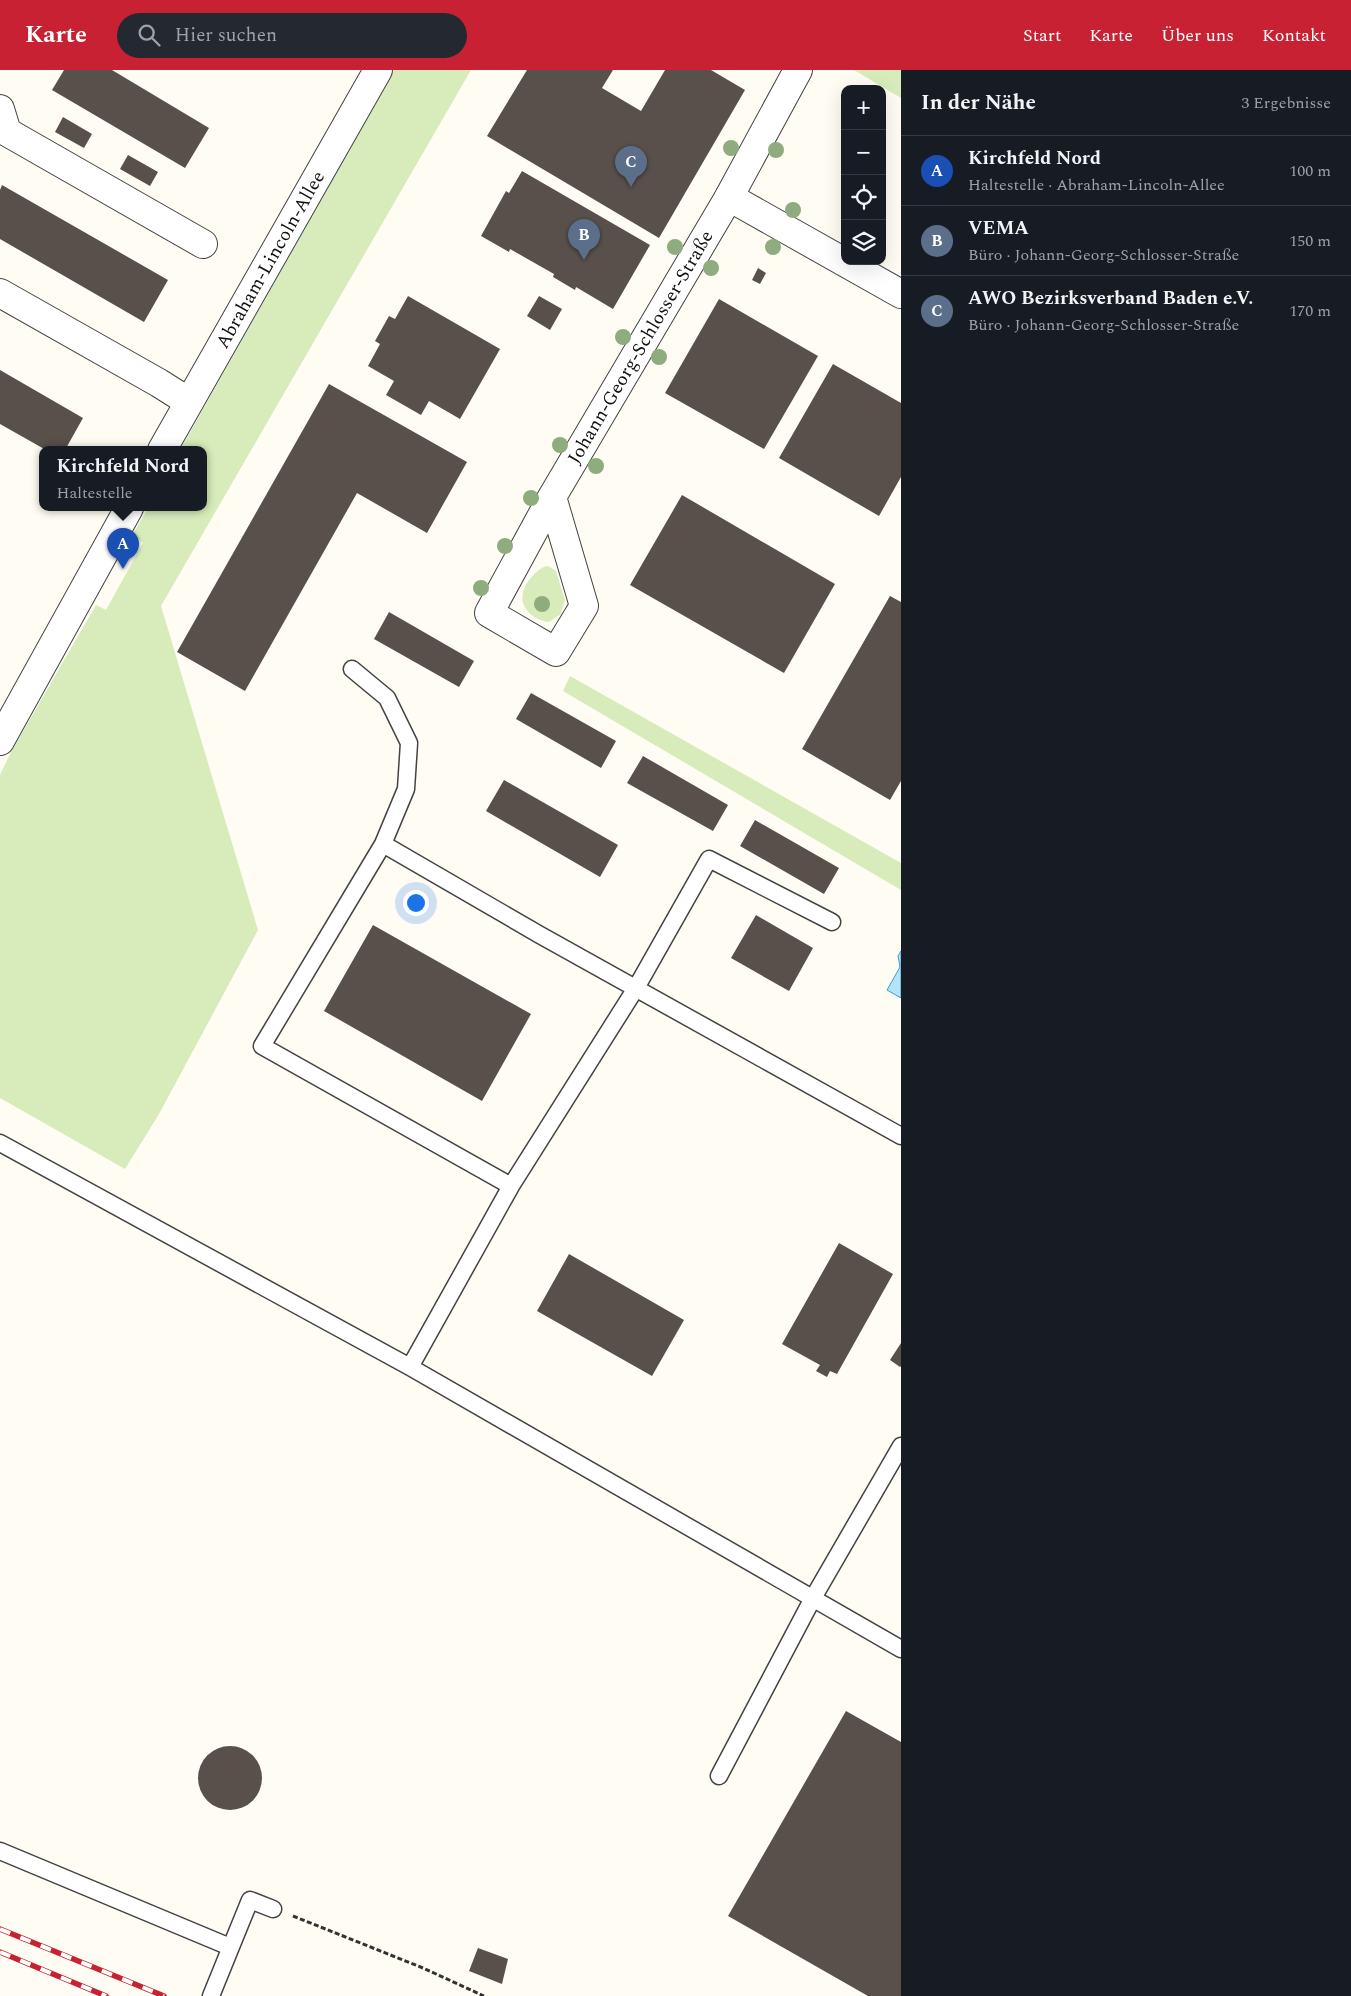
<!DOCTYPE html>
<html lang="de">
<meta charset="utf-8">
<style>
:root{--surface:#171b24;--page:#242831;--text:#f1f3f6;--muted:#9ea1a6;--line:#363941;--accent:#c72133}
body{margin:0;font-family:Spectral,serif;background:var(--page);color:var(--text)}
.controls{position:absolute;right:15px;top:15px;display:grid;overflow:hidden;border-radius:10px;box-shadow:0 5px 20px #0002}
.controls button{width:45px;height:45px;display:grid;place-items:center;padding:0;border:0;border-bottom:1px solid var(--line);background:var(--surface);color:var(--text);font:25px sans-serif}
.you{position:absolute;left:415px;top:832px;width:18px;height:18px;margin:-12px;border:4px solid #fff;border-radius:50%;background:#1a73e8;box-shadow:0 0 0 8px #1a73e833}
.badge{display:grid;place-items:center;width:32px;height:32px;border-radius:50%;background:var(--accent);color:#fff;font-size:16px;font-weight:700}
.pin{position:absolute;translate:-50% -41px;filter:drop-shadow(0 1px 2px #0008)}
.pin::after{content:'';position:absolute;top:26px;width:18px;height:15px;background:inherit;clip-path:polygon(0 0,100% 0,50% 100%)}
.popup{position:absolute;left:39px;top:376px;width:168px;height:65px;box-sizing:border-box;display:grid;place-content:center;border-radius:10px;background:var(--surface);filter:drop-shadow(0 1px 4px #0005);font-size:16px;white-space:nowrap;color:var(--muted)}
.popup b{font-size:19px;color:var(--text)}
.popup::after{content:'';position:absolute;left:50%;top:100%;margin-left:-10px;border:10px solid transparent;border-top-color:var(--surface)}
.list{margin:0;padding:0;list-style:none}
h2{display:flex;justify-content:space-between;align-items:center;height:65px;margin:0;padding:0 20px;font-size:21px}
h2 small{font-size:16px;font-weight:400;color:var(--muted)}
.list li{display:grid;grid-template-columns:32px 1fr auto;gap:15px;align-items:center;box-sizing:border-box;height:70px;padding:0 20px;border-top:1px solid var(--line)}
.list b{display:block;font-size:19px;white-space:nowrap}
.list p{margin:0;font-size:16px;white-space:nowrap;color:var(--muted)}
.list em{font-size:16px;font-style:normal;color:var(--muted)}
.icon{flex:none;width:28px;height:28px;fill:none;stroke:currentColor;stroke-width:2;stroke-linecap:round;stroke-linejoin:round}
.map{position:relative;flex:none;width:901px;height:1926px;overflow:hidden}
header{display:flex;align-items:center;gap:30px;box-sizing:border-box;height:70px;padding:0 25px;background:var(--accent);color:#fff}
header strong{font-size:24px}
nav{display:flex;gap:28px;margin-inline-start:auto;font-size:18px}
.search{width:350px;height:45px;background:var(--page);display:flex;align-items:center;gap:12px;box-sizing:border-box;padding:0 18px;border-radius:28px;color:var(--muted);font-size:19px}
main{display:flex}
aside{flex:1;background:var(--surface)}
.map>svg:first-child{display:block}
.green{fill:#d7ecba}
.water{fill:#b5e3f9;stroke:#399ed3}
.building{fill:#59504c}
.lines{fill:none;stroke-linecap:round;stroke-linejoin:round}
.lane-casing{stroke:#434343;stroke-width:19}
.street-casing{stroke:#434343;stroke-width:30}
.path{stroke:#323232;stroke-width:3;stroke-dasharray:5 2.5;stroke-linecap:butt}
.lane{stroke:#fff;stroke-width:16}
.street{stroke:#fff;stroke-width:28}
.rail-casing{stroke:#c72133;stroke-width:5.5}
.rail{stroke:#fff;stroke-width:4;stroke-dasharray:11;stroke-linecap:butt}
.tree{fill:#8eac7d}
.labels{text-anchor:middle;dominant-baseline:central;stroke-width:5;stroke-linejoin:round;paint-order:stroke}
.street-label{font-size:19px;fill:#101010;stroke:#fff}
</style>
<header>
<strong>Karte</strong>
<div class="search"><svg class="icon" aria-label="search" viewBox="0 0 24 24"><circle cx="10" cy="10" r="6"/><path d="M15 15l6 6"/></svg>Hier suchen</div>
<nav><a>Start</a><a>Karte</a><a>Über uns</a><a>Kontakt</a></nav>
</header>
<main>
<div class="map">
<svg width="901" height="1926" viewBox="0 0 901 1926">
<rect width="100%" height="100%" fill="#fffcf3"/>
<path class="green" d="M 394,0 L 471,0 L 161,536 L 258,860 L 159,1044 L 125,1099 L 0,1028 L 0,705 L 11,682 L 96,535 L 106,540 L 143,473 L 133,464 L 148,438 L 203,438 L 203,380 L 180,380 Z
M 854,0 L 901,0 L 901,28 Z
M 546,496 L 550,497 L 556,501 L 565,530 L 561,544 L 549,552 C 536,551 519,539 523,523 C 525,512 536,500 546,496 Z
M 570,606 L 901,793 L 901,820 L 563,621 Z"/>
<path class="water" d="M 901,881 L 901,928 L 887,920 L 900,897 L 898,886 Z"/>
<path class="building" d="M 64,0 L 112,0 L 209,58 L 185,98 L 52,20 Z
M 527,0 L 613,0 L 602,18 L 641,41 L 665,0 L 711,0 L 745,20 L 659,168 L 487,66 Z
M 63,47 L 92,64 L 84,78 L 55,62 Z
M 128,85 L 158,102 L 150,116 L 120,99 Z
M 522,101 L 650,175 L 613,239 L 576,217 L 575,220 L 553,207 L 554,204 L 510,179 L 509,182 L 481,166 L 506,121 L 509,123 Z
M 2,115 L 168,210 L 144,252 L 0,169 L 0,120 Z
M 758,198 L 766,203 L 760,214 L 752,210 Z
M 408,226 L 500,279 L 460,349 L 429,331 L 421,345 L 386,325 L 394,311 L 368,296 L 380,274 L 375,271 L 389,246 L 395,249 Z
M 539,226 L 562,239 L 550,260 L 527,246 Z
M 719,229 L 818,286 L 764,379 L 665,323 Z
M 833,294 L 901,333 L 901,407 L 879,446 L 779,388 Z
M 0,300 L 83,348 L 65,380 L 46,380 L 0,354 Z
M 329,314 L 467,392 L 427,463 L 357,423 L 245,621 L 177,582 Z
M 682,425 L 835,514 L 784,603 L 630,515 Z
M 890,526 L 901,532 L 901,711 L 890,730 L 802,679 Z
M 389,542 L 474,591 L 459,617 L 374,569 Z
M 531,623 L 616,671 L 601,698 L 516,649 Z
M 643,686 L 728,735 L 713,761 L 627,713 Z
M 504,710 L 618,775 L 600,807 L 486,741 Z
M 755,750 L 839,798 L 824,824 L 740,776 Z
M 756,845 L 813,878 L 789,921 L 731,888 Z
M 373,855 L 531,944 L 482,1031 L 324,941 Z
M 839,1173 L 893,1204 L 837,1304 L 830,1301 L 827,1307 L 816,1301 L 820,1295 L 782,1274 Z
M 569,1184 L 684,1250 L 652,1306 L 537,1241 Z
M 901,1273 L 901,1296 L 900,1297 L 890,1290 Z
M 846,1641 L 901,1672 L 901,1926 L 868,1926 L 728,1846 Z
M198 1708a32 32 0 1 1 64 0a32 32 0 1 1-64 0Z
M 478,1878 L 508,1889 L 502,1914 L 469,1901 Z"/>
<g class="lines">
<defs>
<path id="lane" d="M 352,599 L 387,628 L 409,673 L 406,719 L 383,774
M 0,1073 L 410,1297 L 901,1579
M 511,1116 L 262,976 L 383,774 L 540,865 L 901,1066
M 410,1297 L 511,1116 L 636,918 L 709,789 L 832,852
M 719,1706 L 813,1528 L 901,1376
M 0,1781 L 230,1877
M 211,1926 L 250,1830 L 273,1839"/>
<g id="street">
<path d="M 0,39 L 7,62 L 203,174"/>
<path d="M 729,127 L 901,224"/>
<path d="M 0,223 L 159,313 L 189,332"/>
<path id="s1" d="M 162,380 L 378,0"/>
<path id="s2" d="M 552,427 L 584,536 L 556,582 L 489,543 L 552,427 L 729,127 L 798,0"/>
<path d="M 0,671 L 129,438"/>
</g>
</defs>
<use href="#lane" class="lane-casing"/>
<use href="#street" class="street-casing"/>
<path class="path" d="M 293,1846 L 423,1898 L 484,1926"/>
<use href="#lane" class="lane"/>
<use href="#street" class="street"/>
<defs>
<path id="rail" d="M 0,1859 L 164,1926
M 0,1882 L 106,1926"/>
</defs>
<use href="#rail" class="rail-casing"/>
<use href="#rail" class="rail"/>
</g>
<g class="tree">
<circle cx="731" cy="78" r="8"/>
<circle cx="776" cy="80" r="8"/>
<circle cx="793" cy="140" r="8"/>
<circle cx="675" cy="177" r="8"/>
<circle cx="773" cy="177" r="8"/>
<circle cx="711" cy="198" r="8"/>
<circle cx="623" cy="267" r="8"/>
<circle cx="659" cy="287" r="8"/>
<circle cx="560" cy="375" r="8"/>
<circle cx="596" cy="396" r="8"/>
<circle cx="531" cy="428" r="8"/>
<circle cx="505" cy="476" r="8"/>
<circle cx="481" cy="518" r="8"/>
<circle cx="542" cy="534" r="8"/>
</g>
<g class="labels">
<g class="street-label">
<text stroke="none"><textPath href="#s1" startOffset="219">Abraham-Lincoln-Allee</textPath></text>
<text stroke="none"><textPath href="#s2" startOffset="551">Johann-Georg-Schlosser-Straße</textPath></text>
</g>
</g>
</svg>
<div class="controls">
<button>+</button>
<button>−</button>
<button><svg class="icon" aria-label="locate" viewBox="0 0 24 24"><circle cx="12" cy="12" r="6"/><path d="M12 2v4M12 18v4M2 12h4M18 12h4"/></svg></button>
<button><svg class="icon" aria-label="layers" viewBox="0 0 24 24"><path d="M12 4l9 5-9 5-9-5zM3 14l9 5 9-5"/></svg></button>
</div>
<div class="you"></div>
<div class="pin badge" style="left:123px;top:499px;background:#1a4fb4">A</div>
<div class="popup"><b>Kirchfeld Nord</b>Haltestelle</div>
<div class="pin badge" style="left:584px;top:190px;background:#5c6f8a">B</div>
<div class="pin badge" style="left:631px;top:117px;background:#5c6f8a">C</div>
</div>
<aside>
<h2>In der Nähe<small>3 Ergebnisse</small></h2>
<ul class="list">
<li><span class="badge" style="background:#1a4fb4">A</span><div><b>Kirchfeld Nord</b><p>Haltestelle · Abraham-Lincoln-Allee</p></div><em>100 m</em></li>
<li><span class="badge" style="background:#5c6f8a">B</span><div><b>VEMA</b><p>Büro · Johann-Georg-Schlosser-Straße</p></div><em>150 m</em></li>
<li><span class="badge" style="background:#5c6f8a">C</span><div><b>AWO Bezirksverband Baden e.V.</b><p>Büro · Johann-Georg-Schlosser-Straße</p></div><em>170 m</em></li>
</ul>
</aside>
</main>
